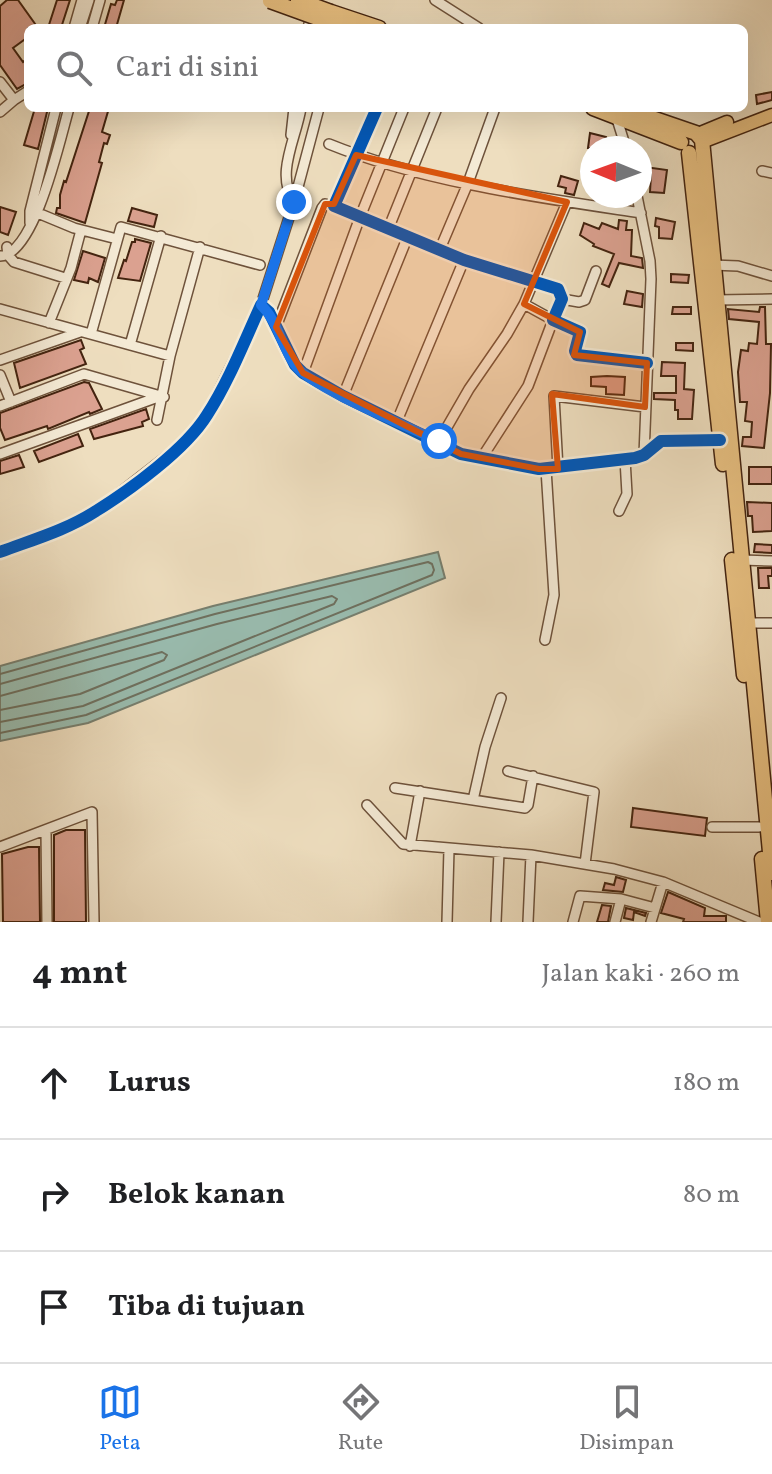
<!DOCTYPE html>
<html lang="id">
<meta charset="utf-8">
<style>
:root{--surface:#fff;--page:#f2f2f2;--text:#202124;--muted:#757577;--line:#e0e0e0;--accent:#1a73e8}
body{margin:0;font-family:Vollkorn,serif;background:var(--page);color:var(--text)}
.compass{position:absolute;left:580px;top:136px;width:72px;height:72px;border-radius:50%;background:var(--surface);box-shadow:0 8px 32px #0002;rotate:271deg}
.stop{position:absolute;width:24px;height:24px;margin:-18px;border:6px solid #1a73e8;border-radius:50%;background:#fff}
.stop.end{background:#1a73e8;border-color:#fff;box-shadow:0 2px 8px #0008}
.list{margin:0;padding:0;list-style:none}
h2{display:flex;justify-content:space-between;align-items:center;height:104px;margin:0;padding:0 32px;font-size:34px}
h2 small{font-size:26px;font-weight:400;color:var(--muted)}
.list li{display:grid;grid-template-columns:52px 1fr auto;gap:24px;align-items:center;box-sizing:border-box;height:112px;padding:0 32px;border-top:2px solid var(--line)}
.list b{display:block;font-size:30px;white-space:nowrap}
.list em{font-size:26px;font-style:normal;color:var(--muted)}
.icon{flex:none;width:44px;height:44px;fill:none;stroke:currentColor;stroke-width:2;stroke-linecap:round;stroke-linejoin:round}
.map{position:relative;flex:none;width:772px;height:922px;overflow:hidden}
.search{position:absolute;background:var(--surface);box-shadow:0 8px 32px #0002;left:24px;right:24px;top:24px;height:88px;display:flex;align-items:center;gap:20px;box-sizing:border-box;padding:0 28px;border-radius:12px;color:var(--muted);font-size:30px}
.sheet{height:440px;background:var(--surface)}
nav{display:flex;justify-content:space-around;align-items:center;box-sizing:border-box;height:112px;border-top:2px solid var(--line);background:var(--surface);font-size:22px;color:var(--muted)}
nav a{display:grid;justify-items:center;gap:4px}
nav .on{color:var(--accent)}
.map>svg:first-child{display:block}
.water{fill:#99bcaf;stroke:#777f6f;stroke-width:2}
.lines{fill:none;stroke-linecap:round;stroke-linejoin:round}
.shore{stroke:#6e705f;stroke-width:2}
.building{fill:#dba190;stroke:#43230f;stroke-width:2}
.minor-casing{stroke:#6e523b;stroke-width:12}
.major-casing{stroke:#43230f;stroke-width:15}
.highway-casing{stroke:#43230f;stroke-width:17}
.minor{stroke:#f4ead5;stroke-width:9}
.major{stroke:#e7bf80;stroke-width:12}
.highway{stroke:#e7bf80;stroke-width:14}
.highway-bridge-casing{stroke:#43230f;stroke-width:17;stroke-linecap:butt}
.highway-bridge{stroke:#e7bf80;stroke-width:14}
.cycleway-casing{stroke:#f4ead5;stroke-width:17}
.cycleway{stroke:#0057b8;stroke-width:12}
.route{stroke:#1a73e8;stroke-width:10}
.marked{fill:#d8540c;fill-opacity:0.2;stroke:#d8540c;stroke-width:6;stroke-linejoin:round}
</style>
<div class="map">
<svg width="772" height="922" viewBox="0 0 772 922">
<rect width="100%" height="100%" fill="#eedebf"/>
<filter id="stains"><feTurbulence type="fractalNoise" baseFrequency=".0025" numOctaves="4"/><feColorMatrix values="0 0 0 0 .2 0 0 0 0 .09 0 0 0 0 .02 0 0 0 .5 -.17"/></filter>
<radialGradient id="worn" r=".72"><stop offset=".6" stop-color="#630" stop-opacity="0"/><stop offset="1" stop-color="#630" stop-opacity=".3"/></radialGradient>
<path class="water" d="M 438,552 L 445,578 L 88,723 L 0,741 L 0,666 L 213,606 Z"/>
<g class="lines">
<path class="shore" d="M 0,674 L 215,614 L 428,562 L 432,564 L 434,570 L 432,575 L 86,715 L 0,733
M 0,684 L 217,624 L 332,596 L 337,599 L 334,604 L 83,706 L 0,722
M 0,696 L 162,652 L 167,655 L 164,660 L 80,694 L 0,710"/>
</g>
<path class="building" d="M 7,0 L 18,0 L 38,28 L 28,28 L 28,37 L 13,48 L 23,62 L 28,58 L 28,83 L 17,89 L 0,65 L 0,6 Z
M 57,0 L 70,0 L 61,28 L 48,28 Z
M 117,0 L 124,0 L 116,28 L 104,28 L 111,4 L 115,5 Z
M 772,92 L 772,100 L 757,104 L 756,95 Z
M 35,108 L 48,108 L 38,149 L 24,145 Z
M 90,108 L 109,108 L 102,132 L 110,135 L 107,144 L 104,143 L 99,162 L 102,163 L 85,223 L 56,213 L 57,208 L 60,208 L 60,195 L 64,181 L 66,182 Z
M 590,133 L 606,137 L 604,148 L 588,148 Z
M 645,167 L 667,170 L 664,193 L 650,192 L 651,174 L 644,173 Z
M 561,176 L 578,181 L 574,195 L 565,193 L 566,188 L 558,186 Z
M 0,207 L 16,212 L 8,235 L 0,232 Z
M 132,208 L 157,215 L 154,227 L 128,221 Z
M 656,218 L 675,222 L 672,239 L 659,238 L 659,227 L 655,226 Z
M 619,220 L 627,221 L 626,230 L 632,230 L 631,256 L 642,258 L 643,268 L 619,263 L 609,287 L 602,284 L 614,254 L 593,246 L 594,244 L 580,235 L 584,223 L 599,229 L 602,223 L 618,229 Z
M 135,239 L 151,243 L 140,281 L 118,278 L 124,260 L 126,261 L 132,242 L 135,242 Z
M 83,251 L 105,258 L 98,282 L 89,278 L 88,283 L 74,280 Z
M 671,274 L 689,275 L 688,283 L 671,282 Z
M 627,291 L 643,294 L 642,307 L 624,304 Z
M 673,307 L 691,307 L 691,314 L 672,314 Z
M 760,307 L 765,307 L 766,344 L 771,344 L 770,393 L 764,448 L 742,446 L 743,437 L 751,437 L 752,422 L 745,421 L 747,402 L 740,402 L 738,372 L 741,350 L 748,351 L 749,343 L 757,344 L 759,322 L 729,319 L 728,309 L 759,312 Z
M 81,340 L 84,348 L 80,350 L 86,364 L 20,388 L 14,363 Z
M 676,343 L 693,343 L 693,351 L 676,350 Z
M 662,362 L 685,363 L 684,389 L 694,390 L 692,419 L 678,419 L 678,410 L 675,410 L 675,400 L 654,399 L 654,393 L 676,393 L 676,376 L 661,376 Z
M 607,376 L 625,377 L 624,395 L 606,394 L 606,387 L 591,386 L 591,377 Z
M 84,382 L 89,383 L 102,409 L 90,414 L 89,412 L 48,429 L 47,426 L 5,440 L 0,428 L 0,413 Z
M 146,409 L 149,419 L 142,422 L 143,426 L 94,439 L 90,429 Z
M 78,434 L 83,446 L 39,462 L 34,451 Z
M 19,455 L 24,467 L 0,474 L 0,461 Z
M 749,467 L 772,467 L 772,484 L 749,484 Z
M 747,502 L 772,503 L 772,531 L 753,532 L 752,516 L 748,516 Z
M 755,544 L 772,545 L 772,553 L 754,552 Z
M 758,568 L 772,568 L 772,576 L 768,576 L 769,588 L 759,588 Z
M 633,808 L 707,818 L 705,836 L 631,827 Z
M 66,830 L 85,830 L 86,922 L 54,922 L 54,835 Z
M 28,847 L 39,847 L 40,922 L 3,922 L 2,854 Z
M 616,877 L 626,880 L 623,892 L 603,890 L 605,883 L 614,885 Z
M 668,892 L 705,908 L 704,916 L 726,916 L 726,922 L 683,922 L 684,919 L 661,913 Z
M 602,905 L 611,906 L 608,922 L 597,922 Z
M 626,908 L 646,913 L 645,916 L 634,912 L 633,920 L 624,918 Z"/>
<g class="lines">
<defs>
<path id="minor" d="M 435,0 L 479,28
M 74,28 L 82,0
M 80,28 L 89,0
M 92,28 L 100,0
M 308,28 L 312,11
M 0,82 L 14,100 L 0,112
M 14,100 L 28,91
M 377,108 L 334,206 L 464,260 L 558,289 L 562,299 L 553,320 L 580,332 L 575,351 L 577,355 L 647,363
M 616,116 L 626,148
M 291,135 L 294,108
M 329,144 C 422,182 542,198 641,213
M 762,171 L 772,173
M 637,196 L 650,261 L 651,279 L 644,455
M 294,202 C 275,174 296,139 301,108
M 33,211 L 74,228 L 117,239
M 30,223 L 30,211 L 56,108
M 389,227 L 437,108
M 7,247 L 8,255 L 14,262 L 65,278
M 440,249 L 468,183 L 495,108
M 0,256 C 35,255 60,139 69,108
M 712,265 L 738,266 L 772,276
M 562,299 L 579,302 L 585,300 L 596,271
M 716,300 L 772,299
M 261,305 L 269,312 L 295,365 L 303,373 L 343,396 L 461,454 L 539,469 L 635,458 L 644,455 L 661,441 L 720,440
M 0,309 L 170,356
M 49,323 L 71,268 L 81,230
M 276,327 L 322,208 L 325,204 L 334,206
M 91,334 L 121,227 L 260,265
M 130,345 L 161,236
M 0,360 L 80,332
M 303,373 L 360,217 L 404,108
M 0,375 L 11,402
M 343,396 L 408,236
M 0,406 L 84,374 L 164,397
M 157,420 L 170,356 L 200,247
M 397,421 L 464,260
M 439,441 L 469,389 L 507,334 L 524,304 L 567,202
M 0,454 L 158,397
M 481,459 L 528,386 L 553,320 L 524,304
M 558,469 L 554,396 L 645,407
M 619,511 L 627,494 L 625,459
M 0,552 L 44,536 L 95,512 L 189,439 L 207,415 L 261,305 L 294,202 L 319,108
M 742,560 L 772,561
M 749,623 L 772,623
M 545,640 L 554,595 L 546,469
M 508,771 L 594,792 L 585,864
M 395,788 L 525,808 L 528,805 L 533,776
M 473,800 L 485,747 L 501,698
M 367,805 L 403,844 L 531,855 L 614,869 L 663,882 L 759,922
M 712,827 L 759,827
M 46,830 L 47,922
M 410,846 L 420,791
M 0,847 L 92,812 L 94,922
M 447,922 L 449,849
M 496,922 L 499,852
M 528,922 L 531,855
M 573,922 L 580,896 L 621,899 L 655,908
M 615,922 L 621,899
M 651,922 L 663,882"/>
<path id="major" d="M 698,134 L 727,122
M 702,142 L 772,115"/>
<path id="highway" d="M 331,12 L 379,28
M 328,22 L 345,28
M 593,108 L 681,142
M 623,108 L 696,133 L 702,140 L 772,873
M 689,153 L 723,464
M 732,560 L 744,675
M 762,859 L 768,922"/>
</defs>
<use href="#minor" class="minor-casing"/>
<use href="#major" class="major-casing"/>
<use href="#highway" class="highway-casing"/>
<use href="#minor" class="minor"/>
<use href="#major" class="major"/>
<use href="#highway" class="highway"/>
<defs>
<path id="highway-bridge" d="M 298,0 L 331,12
M 270,1 L 328,22"/>
</defs>
<use href="#highway-bridge" class="highway-bridge-casing"/>
<use href="#highway-bridge" class="highway-bridge"/>
<defs>
<path id="cycleway" d="M 377,108 L 334,206 L 464,260 L 558,289 L 562,299 L 553,320 L 580,332 L 575,351 L 577,355 L 647,363
M 0,552 C 32,540 67,530 96,511 C 130,490 186,449 207,415 C 229,381 244,342 261,305 L 269,312 L 295,365 L 303,373 L 343,396 L 461,454 L 539,469 L 635,458 L 644,455 L 661,441 L 720,440"/>
</defs>
<use href="#cycleway" class="cycleway-casing"/>
<use href="#cycleway" class="cycleway"/>
</g>
<g class="lines">
<path class="route" d="M 294,202 L 261,305 C 278,321 281,346 295,365 C 311,388 409,427 439,441"/>
</g>
<path class="marked" d="M 356,155 L 567,202 L 524,304 L 580,332 L 574,355 L 647,363 L 645,407 L 552,394 L 558,469 L 539,469 L 461,454 L 303,373 L 276,327 L 325,204 L 334,204 Z"/>
<rect width="100%" height="100%" filter="url(#stains)"/>
<rect width="100%" height="100%" fill="url(#worn)"/>
</svg>
<svg class="compass" viewBox="-18 -18 36 36"><path d="M0-13l5 13h-10z" fill="#e53935"/><path d="M0 13l5-13h-10z" fill="#757577"/></svg>
<div class="stop" style="left:439px;top:441px"></div>
<div class="stop end" style="left:294px;top:202px"></div>
<div class="search"><svg class="icon" aria-label="search" viewBox="0 0 24 24"><circle cx="10" cy="10" r="6"/><path d="M15 15l6 6"/></svg>Cari di sini</div>
</div>
<section class="sheet">
<h2>4 mnt<small>Jalan kaki · 260 m</small></h2>
<ul class="list">
<li><svg class="icon" aria-label="ahead" viewBox="0 0 24 24"><path d="M12 20V5M6 11l6-6 6 6"/></svg><div><b>Lurus</b></div><em>180 m</em></li>
<li><svg class="icon" aria-label="right" viewBox="0 0 24 24"><path d="M7 20v-9h11M14 6l5 5-5 5"/></svg><div><b>Belok kanan</b></div><em>80 m</em></li>
<li><svg class="icon" aria-label="arrive" viewBox="0 0 24 24"><path d="M6 21V4h12l-3 4 3 4H6"/></svg><div><b>Tiba di tujuan</b></div></li>
</ul>
</section>
<nav>
<a class="on"><svg class="icon" aria-label="map" viewBox="0 0 24 24"><path d="M3 6l6-2 6 2 6-2v14l-6 2-6-2-6 2zM9 4v14M15 6v14"/></svg>Peta</a>
<a><svg class="icon" aria-label="directions" viewBox="0 0 24 24"><path d="M12 3l9 9-9 9-9-9zM9 14v-3h6M13 9l2 2-2 2"/></svg>Rute</a>
<a><svg class="icon" aria-label="saved" viewBox="0 0 24 24"><path d="M7 4h10v16l-5-4-5 4z"/></svg>Disimpan</a>
</nav>
